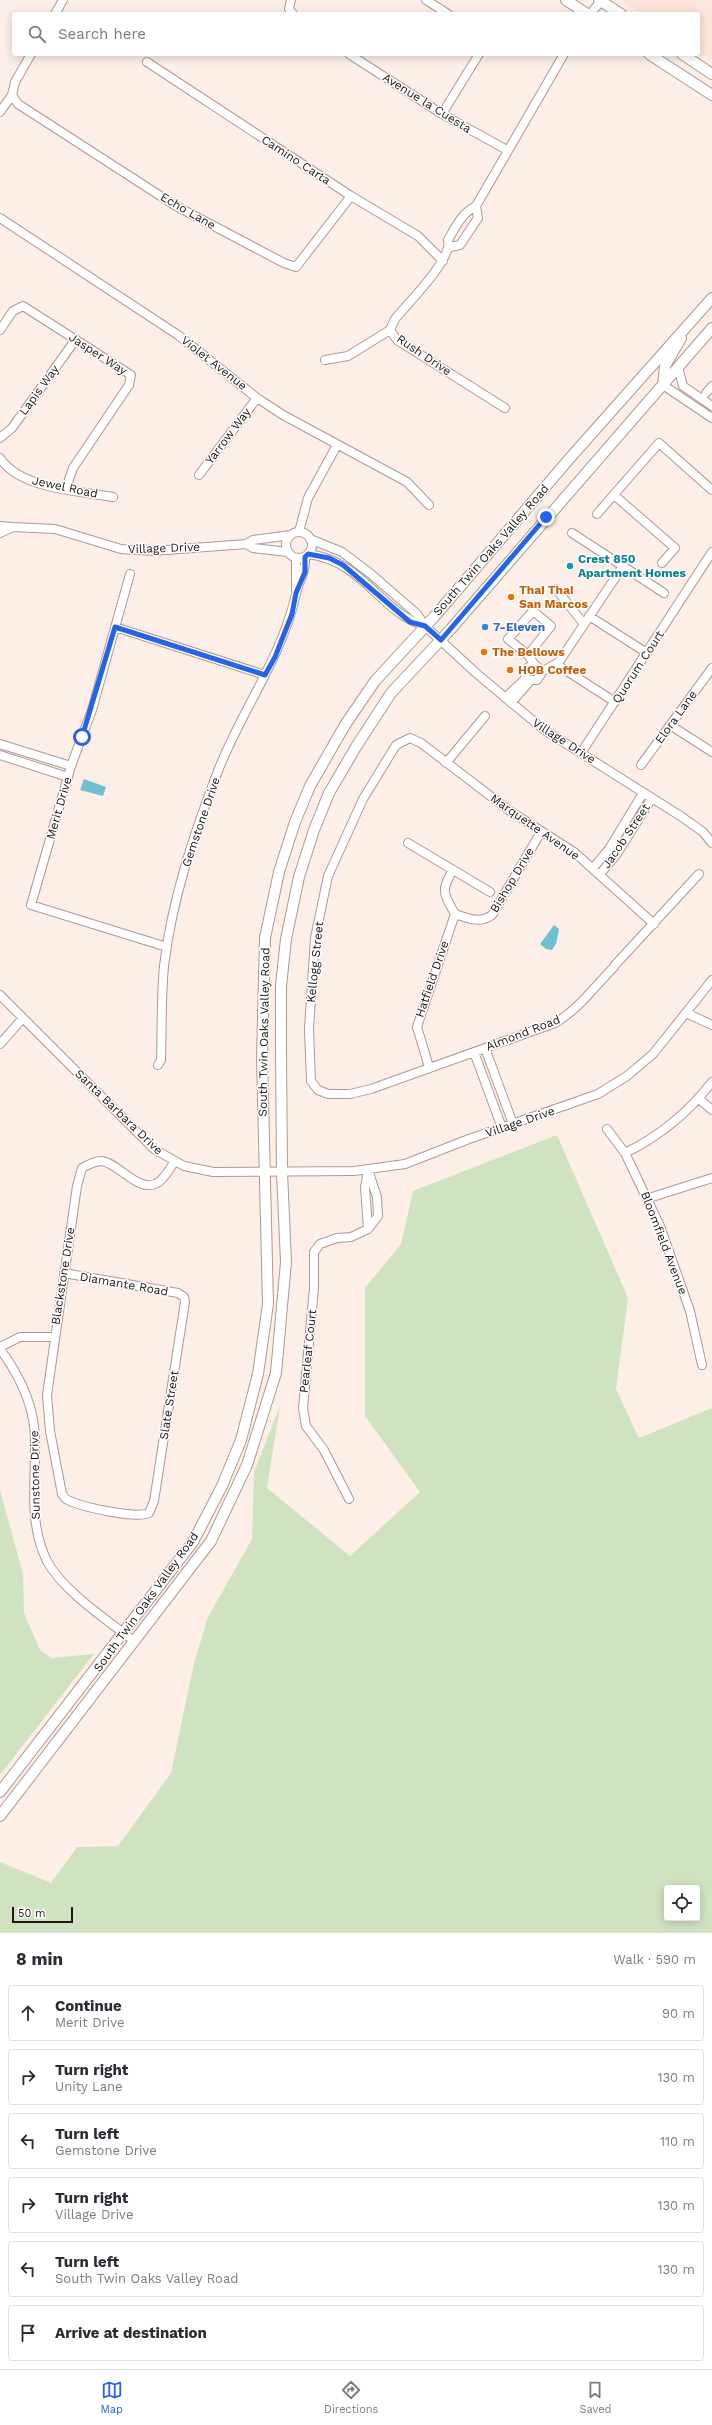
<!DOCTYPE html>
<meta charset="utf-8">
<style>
:root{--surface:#fff;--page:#f2f2f3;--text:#2b2b33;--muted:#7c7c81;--line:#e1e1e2;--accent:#2563eb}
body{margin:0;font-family:"Work Sans",sans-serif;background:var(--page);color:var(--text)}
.controls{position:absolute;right:12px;bottom:12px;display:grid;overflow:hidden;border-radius:4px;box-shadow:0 2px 10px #0003}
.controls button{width:36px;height:36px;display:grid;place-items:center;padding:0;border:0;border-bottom:1px solid var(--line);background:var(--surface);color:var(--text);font:20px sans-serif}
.scale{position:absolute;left:12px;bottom:10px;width:61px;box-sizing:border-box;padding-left:4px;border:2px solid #1f1713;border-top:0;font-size:11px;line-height:14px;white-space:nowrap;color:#1f1713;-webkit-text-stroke:3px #fff;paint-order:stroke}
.stop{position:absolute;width:12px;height:12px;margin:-9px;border:3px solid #2563eb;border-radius:50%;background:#fff}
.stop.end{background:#2563eb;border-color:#fff;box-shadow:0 1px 4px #0008}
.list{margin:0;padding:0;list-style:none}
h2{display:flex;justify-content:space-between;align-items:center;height:52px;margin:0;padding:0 16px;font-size:17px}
h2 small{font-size:13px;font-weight:400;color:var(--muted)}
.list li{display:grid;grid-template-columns:26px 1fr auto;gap:12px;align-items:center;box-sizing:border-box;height:56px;margin:0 8px 8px;padding:0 8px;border:1px solid var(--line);border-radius:4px}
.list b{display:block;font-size:15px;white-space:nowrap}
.list p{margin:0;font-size:13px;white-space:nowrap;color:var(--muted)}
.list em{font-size:13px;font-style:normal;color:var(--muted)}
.icon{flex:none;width:22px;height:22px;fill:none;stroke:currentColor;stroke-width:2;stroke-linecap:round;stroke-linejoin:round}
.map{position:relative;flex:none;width:712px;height:1933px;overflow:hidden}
.search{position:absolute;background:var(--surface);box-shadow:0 2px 10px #0003;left:12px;right:12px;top:12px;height:44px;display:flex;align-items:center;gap:10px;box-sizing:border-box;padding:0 14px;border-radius:4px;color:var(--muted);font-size:15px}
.sheet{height:436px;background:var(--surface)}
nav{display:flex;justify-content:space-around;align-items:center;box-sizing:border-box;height:56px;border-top:1px solid var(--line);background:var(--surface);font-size:11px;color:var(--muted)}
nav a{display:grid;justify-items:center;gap:2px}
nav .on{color:var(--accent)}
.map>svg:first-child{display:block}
.built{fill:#fee5d9}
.green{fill:#cfe3c1;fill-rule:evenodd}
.water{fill:#70bfd1}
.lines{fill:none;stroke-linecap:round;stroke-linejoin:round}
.minor-casing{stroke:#af998f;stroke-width:10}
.major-casing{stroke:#af998f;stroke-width:12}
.minor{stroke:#fff;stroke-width:8}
.major{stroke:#fff;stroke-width:10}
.route{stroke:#2563eb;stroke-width:5}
.culture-dot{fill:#0f9aa8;stroke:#fff;stroke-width:1.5}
.food-dot{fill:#e8710a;stroke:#fff;stroke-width:1.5}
.shop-dot{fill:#3f7fe0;stroke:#fff;stroke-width:1.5}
.labels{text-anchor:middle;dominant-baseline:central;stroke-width:3;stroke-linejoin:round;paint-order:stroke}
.street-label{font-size:12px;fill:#1f1713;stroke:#fff}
.culture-label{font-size:12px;font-weight:bold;fill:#0d838f;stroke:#fff;text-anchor:start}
.food-label{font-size:12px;font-weight:bold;fill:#c56008;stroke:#fff;text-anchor:start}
.shop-label{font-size:12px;font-weight:bold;fill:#366cbe;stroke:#fff;text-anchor:start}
</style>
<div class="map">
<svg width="712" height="1933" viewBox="0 0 712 1933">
<rect width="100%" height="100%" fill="#fdefe8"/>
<path class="built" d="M 621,0 L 712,0 L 712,60 L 697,54 L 698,14 L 640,14 Z"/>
<path class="green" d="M 557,1135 L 628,1298 L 616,1389 L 639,1438 L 712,1408 L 712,1933 L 0,1933 L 0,1862 L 51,1883 L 77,1847 L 118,1846 L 171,1773 L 194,1663 L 208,1617 L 252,1539 L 254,1472 L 280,1406 L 267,1488 L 350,1556 L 420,1492 L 365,1416 L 365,1288 L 401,1244 L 413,1191 ZM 667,1888 L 697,1888 L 697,1918 L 667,1918 Z
M 0,1490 L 23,1574 L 24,1613 L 40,1650 L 51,1658 L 94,1654 L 0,1775 Z"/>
<path class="water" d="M 84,779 L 106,787 L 103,796 L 80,790 Z
M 554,925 L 559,929 L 556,944 L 552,950 L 546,949 L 540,944 Z"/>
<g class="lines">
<defs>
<path id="minor" d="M 291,0 L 289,9 L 293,14
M 426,0 L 448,14
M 55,14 L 63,0
M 590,14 L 602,0
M 349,54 L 442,114 L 507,150
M 147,62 L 351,196 L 418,236 L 443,261
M 12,95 L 18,104 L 176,206 L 284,263 L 296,267 L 351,196
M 0,112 L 12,95 L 15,82 L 31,54
M 442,114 L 479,54
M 0,218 L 178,335 L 257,398 L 283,415 L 407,482 L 429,505
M 450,247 L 460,245 L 478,218 L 476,206
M 0,330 L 13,311 L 23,306 L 131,375 L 129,385 L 73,468 L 66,488
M 390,330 L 395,319 C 408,303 453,259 448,240 C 456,226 462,213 476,206 L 564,54
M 390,330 L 397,340 L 505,408
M 325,360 L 348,356 L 390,330
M 678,367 L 683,386 L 712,406
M 663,385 L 712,418
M 706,393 L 712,386
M 0,438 L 12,428 L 76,339
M 0,458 C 20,489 79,491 113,497
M 199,475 L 257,398
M 614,495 L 675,548 L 662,563
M 597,514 L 659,443 L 712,490
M 0,526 L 13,527 L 0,533
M 13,527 L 55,529 L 121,549 L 153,551 L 246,544 L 253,540 L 291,535
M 299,532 L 308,498 L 337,445
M286 545a13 13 0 1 1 26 0a13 13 0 1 1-26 0Z
M 572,533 L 664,593
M 310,539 L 342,552 L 371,574 L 417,614 L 425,626 L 476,673 L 543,729 L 682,817 L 703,832 L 712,843
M 246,544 L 253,548 L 288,552
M 308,554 C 364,561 379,612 425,626
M 130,574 L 92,710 L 71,766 L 31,905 L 167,947
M 556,589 L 584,624
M 296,590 L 296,558
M 589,616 L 647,653
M 115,627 L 265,675
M 528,655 L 551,626 L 533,611 L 508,639 L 528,655 L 534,664
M 556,664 L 615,702
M 505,698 L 525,679 L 527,668 L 534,664 L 538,667
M 511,703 L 531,680 L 537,680 L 543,671 L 559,662 L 623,566
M 670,725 L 712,752
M 0,744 L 71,766
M 581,753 L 712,552
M 0,755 L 68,777
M 446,763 L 485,716
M 641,765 L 712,668
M 408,843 L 490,892
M 593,868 L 609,849 L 643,793
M 453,870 C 440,891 444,894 455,914
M 600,874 L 616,855 L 652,798
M 455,914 C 468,918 480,924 492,915 L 541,832
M 654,924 L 574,852 L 510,811 L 421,743 L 410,738 L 396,745 L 363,799 L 328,876 L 315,938 L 309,1029 L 311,1081 L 318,1090 L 328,1094 L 350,1094 L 371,1089 L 555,1023 C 578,1010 595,986 614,967 L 615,965 C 643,935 671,904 699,874
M 0,995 L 154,1149 L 184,1166 L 213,1172 L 354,1171 L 405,1164 L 469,1139 L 598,1094 L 627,1076 L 653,1054 L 712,980
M 686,1013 L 712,1025
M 0,1044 L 23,1018
M 485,1048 L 513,1124
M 474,1052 L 502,1128
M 158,1065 L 161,1060 C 162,1029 161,997 164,966 C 172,899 194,834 218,771 C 242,709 281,660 296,594 C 299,580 306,572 305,557
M 429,1067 L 417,1027 L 455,914
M 698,1098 L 712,1110
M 607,1129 L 625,1153 L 660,1226 L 690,1311 L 702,1365
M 625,1153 C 660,1136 688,1113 712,1082
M 368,1170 L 365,1187 L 368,1229
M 649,1198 L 712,1178
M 64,1273 L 178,1293 L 184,1297 L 185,1302 L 154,1501 L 149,1513 C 136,1519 80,1507 66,1499 L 62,1494 L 50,1431 L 47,1395 L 77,1186 L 82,1168 C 88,1165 94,1161 102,1161 C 119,1163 141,1197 160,1181 C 166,1176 170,1168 175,1161
M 0,1347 L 20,1337 L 54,1337
M 0,1349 C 20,1376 35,1407 35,1441 C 36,1482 28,1523 47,1561 C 63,1591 107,1620 134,1641
M 349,1499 L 324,1450 L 306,1426 L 303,1408 L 314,1288 L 314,1252 L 320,1244 L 337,1238 L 351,1237 L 368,1229 L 378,1216 L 377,1197 L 368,1170"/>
<path id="major" d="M 566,0 L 587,14
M 599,0 L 621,14
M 649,54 L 712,95
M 682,54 L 712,74
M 663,385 L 665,366 L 681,338
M 0,1792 L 193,1542 L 222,1486 L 241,1440 L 258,1374 L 268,1304 L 262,1057 L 265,938 L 279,872 L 295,822 L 310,786 L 345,725 L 375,681 L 434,617 L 570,458 L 712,298
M 0,1816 L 211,1541 L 247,1465 L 276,1373 L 286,1262 L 282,1172 L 281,1050 L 281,986 L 286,939 L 299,877 L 314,830 L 329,793 L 356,747 L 391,693 L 450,630 L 712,328"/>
</defs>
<use href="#minor" class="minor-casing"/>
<use href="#major" class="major-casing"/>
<use href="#minor" class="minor"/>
<use href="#major" class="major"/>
</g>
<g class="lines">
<path class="route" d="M 82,737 L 115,627 L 265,675 L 275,657 L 292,614 L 296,593 L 305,572 L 305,557 L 308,554 L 329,558 L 343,565 L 410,622 L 425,626 L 441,640 L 546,517"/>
</g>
<circle class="culture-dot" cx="570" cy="566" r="4"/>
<g class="food-dot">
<circle cx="511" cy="597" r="4"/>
<circle cx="484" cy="652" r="4"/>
<circle cx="510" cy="670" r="4"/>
</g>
<circle class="shop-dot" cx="485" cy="627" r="4"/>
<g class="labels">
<g class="street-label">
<text transform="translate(427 103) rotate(32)">Avenue la Cuesta</text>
<text transform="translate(296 160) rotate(33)">Camino Carta</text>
<text transform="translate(188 211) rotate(30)">Echo Lane</text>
<text transform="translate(98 354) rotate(33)">Jasper Way</text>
<text transform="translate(424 355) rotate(34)">Rush Drive</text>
<text transform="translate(214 363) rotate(38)">Violet Avenue</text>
<text transform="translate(39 390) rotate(-54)">Lapis Way</text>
<text transform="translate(228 436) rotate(-53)">Yarrow Way</text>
<text transform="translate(65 487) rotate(12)">Jewel Road</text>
<text transform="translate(164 548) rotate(-2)">Village Drive</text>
<text transform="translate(491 550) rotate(-49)">South Twin Oaks Valley Road</text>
<text transform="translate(638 667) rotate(-57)">Quorum Court</text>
<text transform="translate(676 717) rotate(-54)">Elora Lane</text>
<text transform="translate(564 741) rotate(33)">Village Drive</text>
<text transform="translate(59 808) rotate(-74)">Merit Drive</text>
<text transform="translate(201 822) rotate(-71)">Gemstone Drive</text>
<text transform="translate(535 827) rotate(35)">Marquette Avenue</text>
<text transform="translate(626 836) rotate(-56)">Jacob Street</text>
<text transform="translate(512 880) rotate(-59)">Bishop Drive</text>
<text transform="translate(315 962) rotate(-84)">Kellogg Street</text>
<text transform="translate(432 979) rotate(-71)">Hatfield Drive</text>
<text transform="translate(264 1032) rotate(-89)">South Twin Oaks Valley Road</text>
<text transform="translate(523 1033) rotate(-21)">Almond Road</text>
<text transform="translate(119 1112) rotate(44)">Santa Barbara Drive</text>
<text transform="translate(520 1122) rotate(-19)">Village Drive</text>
<text transform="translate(664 1243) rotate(69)">Bloomfield Avenue</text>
<text transform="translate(63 1276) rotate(-81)">Blackstone Drive</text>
<text transform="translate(124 1284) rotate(10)">Diamante Road</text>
<text transform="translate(308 1351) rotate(-84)">Pearleaf Court</text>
<text transform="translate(169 1405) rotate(-81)">Slate Street</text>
<text transform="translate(35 1475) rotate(-91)">Sunstone Drive</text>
<text transform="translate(146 1602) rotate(-54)">South Twin Oaks Valley Road</text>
</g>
<g class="culture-label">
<text x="578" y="559">Crest 850<tspan x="578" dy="14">Apartment Homes</tspan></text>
</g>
<g class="food-label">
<text x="519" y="590">Thai Thai<tspan x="519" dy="14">San Marcos</tspan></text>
<text x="492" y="652">The Bellows</text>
<text x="518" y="670">HOB Coffee</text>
</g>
<g class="shop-label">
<text x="493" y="627">7-Eleven</text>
</g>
</g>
</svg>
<div class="controls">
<button><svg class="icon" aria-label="locate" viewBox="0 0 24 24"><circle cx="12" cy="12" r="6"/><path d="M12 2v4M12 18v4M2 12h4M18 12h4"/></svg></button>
</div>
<div class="scale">50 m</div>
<div class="stop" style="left:82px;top:737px"></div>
<div class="stop end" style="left:546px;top:517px"></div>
<div class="search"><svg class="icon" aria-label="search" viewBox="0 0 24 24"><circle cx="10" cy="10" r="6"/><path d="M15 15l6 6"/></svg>Search here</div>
</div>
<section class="sheet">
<h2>8 min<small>Walk · 590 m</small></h2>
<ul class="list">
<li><svg class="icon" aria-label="ahead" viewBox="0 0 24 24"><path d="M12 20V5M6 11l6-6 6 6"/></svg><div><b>Continue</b><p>Merit Drive</p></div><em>90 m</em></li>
<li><svg class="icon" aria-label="right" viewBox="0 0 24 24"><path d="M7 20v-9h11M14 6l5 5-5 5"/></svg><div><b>Turn right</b><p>Unity Lane</p></div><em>130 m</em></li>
<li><svg class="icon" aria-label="left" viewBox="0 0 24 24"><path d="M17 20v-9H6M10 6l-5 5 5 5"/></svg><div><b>Turn left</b><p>Gemstone Drive</p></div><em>110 m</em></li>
<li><svg class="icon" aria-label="right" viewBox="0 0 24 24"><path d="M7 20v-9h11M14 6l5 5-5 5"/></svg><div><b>Turn right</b><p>Village Drive</p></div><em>130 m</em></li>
<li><svg class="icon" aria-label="left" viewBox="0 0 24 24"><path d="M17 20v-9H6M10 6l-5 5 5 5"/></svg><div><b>Turn left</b><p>South Twin Oaks Valley Road</p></div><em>130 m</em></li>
<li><svg class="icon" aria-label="arrive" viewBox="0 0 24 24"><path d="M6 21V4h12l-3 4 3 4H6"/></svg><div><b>Arrive at destination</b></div></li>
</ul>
</section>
<nav>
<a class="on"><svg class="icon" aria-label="map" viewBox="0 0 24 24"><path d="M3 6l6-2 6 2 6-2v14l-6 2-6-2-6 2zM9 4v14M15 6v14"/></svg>Map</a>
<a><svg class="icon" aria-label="directions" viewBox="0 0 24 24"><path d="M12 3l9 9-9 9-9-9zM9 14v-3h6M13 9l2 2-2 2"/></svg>Directions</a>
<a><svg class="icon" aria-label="saved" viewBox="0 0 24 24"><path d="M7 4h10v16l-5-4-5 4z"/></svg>Saved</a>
</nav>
